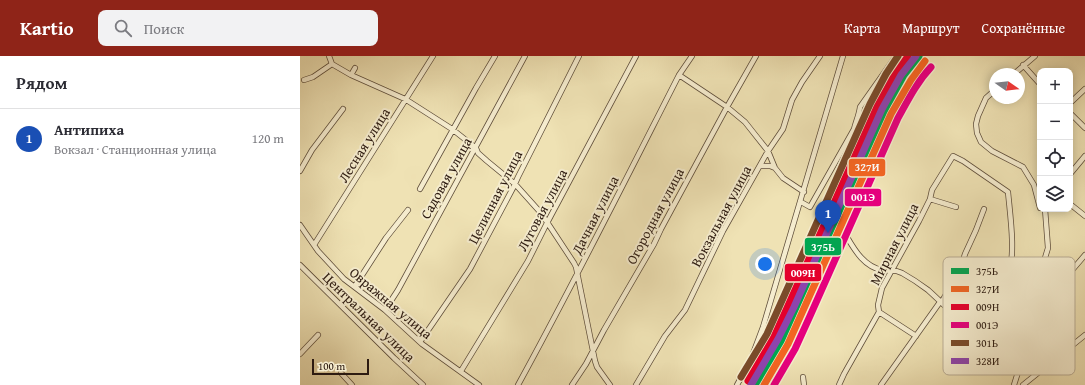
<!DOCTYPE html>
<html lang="ru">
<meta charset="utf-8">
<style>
:root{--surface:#fff;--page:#f2f2f3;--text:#2b2b33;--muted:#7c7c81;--line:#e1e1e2;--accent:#8f2418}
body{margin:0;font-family:"Gentium Book Plus",serif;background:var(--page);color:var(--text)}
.controls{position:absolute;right:12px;top:12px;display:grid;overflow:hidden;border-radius:8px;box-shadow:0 2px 10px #0003}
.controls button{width:36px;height:36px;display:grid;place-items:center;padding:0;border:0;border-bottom:1px solid var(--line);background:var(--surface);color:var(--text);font:20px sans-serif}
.compass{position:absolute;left:689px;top:12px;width:36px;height:36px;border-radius:50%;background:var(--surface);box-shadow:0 2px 10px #0003;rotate:104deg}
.scale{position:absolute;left:12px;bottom:10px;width:57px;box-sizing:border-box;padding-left:4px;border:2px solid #2d1b11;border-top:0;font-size:11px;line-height:14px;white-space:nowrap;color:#2d1b11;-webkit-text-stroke:3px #f5ecce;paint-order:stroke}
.you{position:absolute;left:465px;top:208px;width:14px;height:14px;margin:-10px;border:3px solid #fff;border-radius:50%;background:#1a73e8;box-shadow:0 0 0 6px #1a73e833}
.badge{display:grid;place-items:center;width:26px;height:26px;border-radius:50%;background:var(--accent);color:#fff;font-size:13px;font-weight:700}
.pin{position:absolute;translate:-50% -33px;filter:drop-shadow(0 1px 2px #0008)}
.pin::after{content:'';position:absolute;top:21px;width:14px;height:12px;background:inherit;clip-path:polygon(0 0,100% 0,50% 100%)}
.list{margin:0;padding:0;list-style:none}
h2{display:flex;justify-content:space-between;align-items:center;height:52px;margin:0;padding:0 16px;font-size:17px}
h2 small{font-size:13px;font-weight:400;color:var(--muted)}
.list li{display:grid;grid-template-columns:26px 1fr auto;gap:12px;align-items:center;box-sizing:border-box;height:60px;padding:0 16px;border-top:1px solid var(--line)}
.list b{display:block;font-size:15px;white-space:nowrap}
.list p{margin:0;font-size:13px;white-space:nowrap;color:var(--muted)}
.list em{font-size:13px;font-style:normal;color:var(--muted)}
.icon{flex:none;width:22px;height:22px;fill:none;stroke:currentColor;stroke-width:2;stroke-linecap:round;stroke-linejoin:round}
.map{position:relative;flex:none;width:785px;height:329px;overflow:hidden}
header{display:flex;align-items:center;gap:24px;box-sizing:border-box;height:56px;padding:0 20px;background:var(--accent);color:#fff}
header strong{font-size:19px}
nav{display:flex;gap:22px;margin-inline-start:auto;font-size:14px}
.search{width:280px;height:36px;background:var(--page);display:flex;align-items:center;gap:10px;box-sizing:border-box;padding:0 14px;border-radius:8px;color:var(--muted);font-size:15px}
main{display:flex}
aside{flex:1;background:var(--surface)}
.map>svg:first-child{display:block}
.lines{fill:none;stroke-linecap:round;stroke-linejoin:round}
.street-casing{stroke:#5e4d3a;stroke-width:6}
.street{stroke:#f5ecce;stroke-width:4.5}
.rail-1-casing{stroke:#f5ecce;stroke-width:10}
.rail-2-casing{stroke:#f5ecce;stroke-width:10}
.rail-3-casing{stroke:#f5ecce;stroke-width:10}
.rail-4-casing{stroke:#f5ecce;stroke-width:10}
.rail-5-casing{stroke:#f5ecce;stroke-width:10}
.rail-6-casing{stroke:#f5ecce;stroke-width:10}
.rail-1{stroke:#00a651;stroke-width:7}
.rail-2{stroke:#f26522;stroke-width:7}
.rail-3{stroke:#e4002b;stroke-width:7}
.rail-4{stroke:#e5007d;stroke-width:7}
.rail-5{stroke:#7a4b2a;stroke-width:7}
.rail-6{stroke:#8e44ad;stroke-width:7}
.labels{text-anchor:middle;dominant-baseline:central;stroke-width:4;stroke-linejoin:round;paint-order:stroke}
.street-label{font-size:14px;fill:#2d1b11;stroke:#f5ecce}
.key{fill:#f5ecce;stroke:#b9ad95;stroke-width:1}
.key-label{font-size:11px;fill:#2d1b11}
.line-badge{stroke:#f5ecce;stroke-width:1.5}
.badge-label{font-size:11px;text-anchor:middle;font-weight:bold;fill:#fff}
</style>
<header>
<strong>Kartio</strong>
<div class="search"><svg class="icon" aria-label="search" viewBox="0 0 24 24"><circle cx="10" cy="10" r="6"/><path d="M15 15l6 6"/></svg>Поиск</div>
<nav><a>Карта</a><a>Маршрут</a><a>Сохранённые</a></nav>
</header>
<main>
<aside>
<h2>Рядом<small></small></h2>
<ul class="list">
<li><span class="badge" style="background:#1a4fb4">1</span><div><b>Антипиха</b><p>Вокзал · Станционная улица</p></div><em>120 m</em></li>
</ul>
</aside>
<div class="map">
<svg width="785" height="329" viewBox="0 0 785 329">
<rect width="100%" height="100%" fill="#efe2b4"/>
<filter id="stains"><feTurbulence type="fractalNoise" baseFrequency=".005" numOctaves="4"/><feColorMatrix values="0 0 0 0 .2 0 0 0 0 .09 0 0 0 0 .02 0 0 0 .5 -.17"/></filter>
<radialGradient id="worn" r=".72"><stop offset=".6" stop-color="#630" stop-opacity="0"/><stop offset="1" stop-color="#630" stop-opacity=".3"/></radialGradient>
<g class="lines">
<defs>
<path id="street" d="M 29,0 L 32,8
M 32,8 L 51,19 L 105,43 L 152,73 L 176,92 L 178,97 L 187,105 L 215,128 L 241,157 L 274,207 L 276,211 L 295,305 L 297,311 L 310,329
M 723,9 L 740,28
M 714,18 L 735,0
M 51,19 L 55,12
M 379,19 L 427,51 L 445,66 L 468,95 L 475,112 L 483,122 L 504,136
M 4,24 L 13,21 L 32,8
M 695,34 L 686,42 L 678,60 L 676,68 L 677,77 L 681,86 L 692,95 L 723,111 L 734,129 L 740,152
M 770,47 L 785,33
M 770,57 L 785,72
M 460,110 L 470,110 L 475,112
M 0,115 L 12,94 L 43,53
M 770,118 L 785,100
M 120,133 L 176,32 L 195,0
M 630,143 L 656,151
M 501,146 L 510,151 L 554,73 C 556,65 559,59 560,51 L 596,0
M 770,148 L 785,160
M 0,169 L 18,195 L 44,223 L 85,254 L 122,288 L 179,329
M 547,181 C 555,195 565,211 582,214 C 591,216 592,212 602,217 C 611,222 620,228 628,234 C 639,244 649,254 660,264
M 14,189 L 133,0
M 0,209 L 94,302 L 123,329
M 55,230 L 86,182 L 108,154
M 641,247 L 660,214 L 665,198 L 676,174 L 684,153
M 736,251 L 739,247 L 749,241 L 785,199
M 85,254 L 98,234 L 225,0
M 579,256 L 616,280
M 120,286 L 170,213 L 213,132 L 218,121 L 279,0
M 0,298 L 18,279
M 161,315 L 228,205 L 247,167 L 336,0
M 41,317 L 52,329
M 503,321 L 504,329
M 218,329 C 274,227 326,123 379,19 L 392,0
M 272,329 L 286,308 L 304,274 L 354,188 L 361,173 L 427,51 L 456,0
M 336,329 L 365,280 L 385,254 L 423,175 L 468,95 L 483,73 L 492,44 L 502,26 L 520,0
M 437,329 L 451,303 L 463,271 L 543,0
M 539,329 L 544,318 L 579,256 L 578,249 L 582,232 L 619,165 L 630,143 L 632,134 L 653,100 L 663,105 L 708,136 C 711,167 715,192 709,222
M 581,329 L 640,246
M 714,329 L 719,313 L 718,303 L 716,296 L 718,284 L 723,271 L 735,253 L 737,244 L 738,225 L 748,192 L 745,153
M 723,329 L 785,279"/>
</defs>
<use href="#street" class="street-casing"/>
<use href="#street" class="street"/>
<defs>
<path id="rail-1" d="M 455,329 L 481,285 L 584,55 L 604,19 L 619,0"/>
<path id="rail-2" d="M 464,329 L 488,288 L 591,58 L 611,24 L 625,5"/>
<path id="rail-3" d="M 448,325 L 474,281 L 577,51 L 593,22 L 608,0"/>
<path id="rail-4" d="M 474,329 L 495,293 L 510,260 L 598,62 C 608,44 617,26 631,11"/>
<path id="rail-5" d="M 441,321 L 467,278 L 570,48 L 586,18 L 598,0"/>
<path id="rail-6" d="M 451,329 L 478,283 L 494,251 L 582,53 L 601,19 L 616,0"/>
</defs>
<use href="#rail-1" class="rail-1-casing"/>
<use href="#rail-2" class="rail-2-casing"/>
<use href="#rail-3" class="rail-3-casing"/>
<use href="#rail-4" class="rail-4-casing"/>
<use href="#rail-5" class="rail-5-casing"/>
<use href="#rail-6" class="rail-6-casing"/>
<use href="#rail-1" class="rail-1"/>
<use href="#rail-2" class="rail-2"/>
<use href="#rail-3" class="rail-3"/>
<use href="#rail-4" class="rail-4"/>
<use href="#rail-5" class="rail-5"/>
<use href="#rail-6" class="rail-6"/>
</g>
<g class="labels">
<g class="street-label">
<text transform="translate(64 89) rotate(-58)">Лесная улица</text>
<text transform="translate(146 122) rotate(-61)">Садовая улица</text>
<text transform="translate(195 141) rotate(-63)">Целинная улица</text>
<text transform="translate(242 154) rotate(-62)">Луговая улица</text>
<text transform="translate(295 159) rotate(-63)">Дачная улица</text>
<text transform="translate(355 160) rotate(-62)">Огородная улица</text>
<text transform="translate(421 160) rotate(-62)">Вокзальная улица</text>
<text transform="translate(594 188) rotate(-63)">Мирная улица</text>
<text transform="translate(91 247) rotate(40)">Овражная улица</text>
<text transform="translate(69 261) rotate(44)">Центральная улица</text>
</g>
</g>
<rect x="643" y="201" width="132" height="118" rx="6" class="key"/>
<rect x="651" y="212" width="18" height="6" fill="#00a651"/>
<rect x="651" y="230" width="18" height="6" fill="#f26522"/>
<rect x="651" y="248" width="18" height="6" fill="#e4002b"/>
<rect x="651" y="266" width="18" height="6" fill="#e5007d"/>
<rect x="651" y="284" width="18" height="6" fill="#7a4b2a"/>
<rect x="651" y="302" width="18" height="6" fill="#8e44ad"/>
<g class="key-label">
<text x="676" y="219">375Ь</text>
<text x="676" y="237">327И</text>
<text x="676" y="255">009Н</text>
<text x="676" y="273">001Э</text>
<text x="676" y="291">301Ь</text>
<text x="676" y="309">328И</text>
</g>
<g class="line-badge">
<rect x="548" y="102" width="38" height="19" rx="4" fill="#f26522"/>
<rect x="544" y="132" width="38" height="19" rx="4" fill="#e5007d"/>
<rect x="504" y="181" width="38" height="19" rx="4" fill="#00a651"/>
<rect x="484" y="207" width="38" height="19" rx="4" fill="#e4002b"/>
</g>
<g class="badge-label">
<text x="567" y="115">327И</text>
<text x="563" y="145">001Э</text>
<text x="523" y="195">375Ь</text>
<text x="503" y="221">009Н</text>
</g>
<rect width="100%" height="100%" filter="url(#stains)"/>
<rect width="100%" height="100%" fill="url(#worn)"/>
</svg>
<div class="controls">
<button>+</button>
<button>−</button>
<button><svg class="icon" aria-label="locate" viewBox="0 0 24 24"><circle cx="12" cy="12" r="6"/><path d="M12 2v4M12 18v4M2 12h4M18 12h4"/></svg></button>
<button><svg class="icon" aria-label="layers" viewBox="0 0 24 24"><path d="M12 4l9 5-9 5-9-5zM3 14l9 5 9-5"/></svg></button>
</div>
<svg class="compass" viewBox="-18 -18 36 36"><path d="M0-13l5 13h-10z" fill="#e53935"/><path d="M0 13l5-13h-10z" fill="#7c7c81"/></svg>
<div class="scale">100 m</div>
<div class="you"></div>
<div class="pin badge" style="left:528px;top:177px;background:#1a4fb4">1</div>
</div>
</main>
